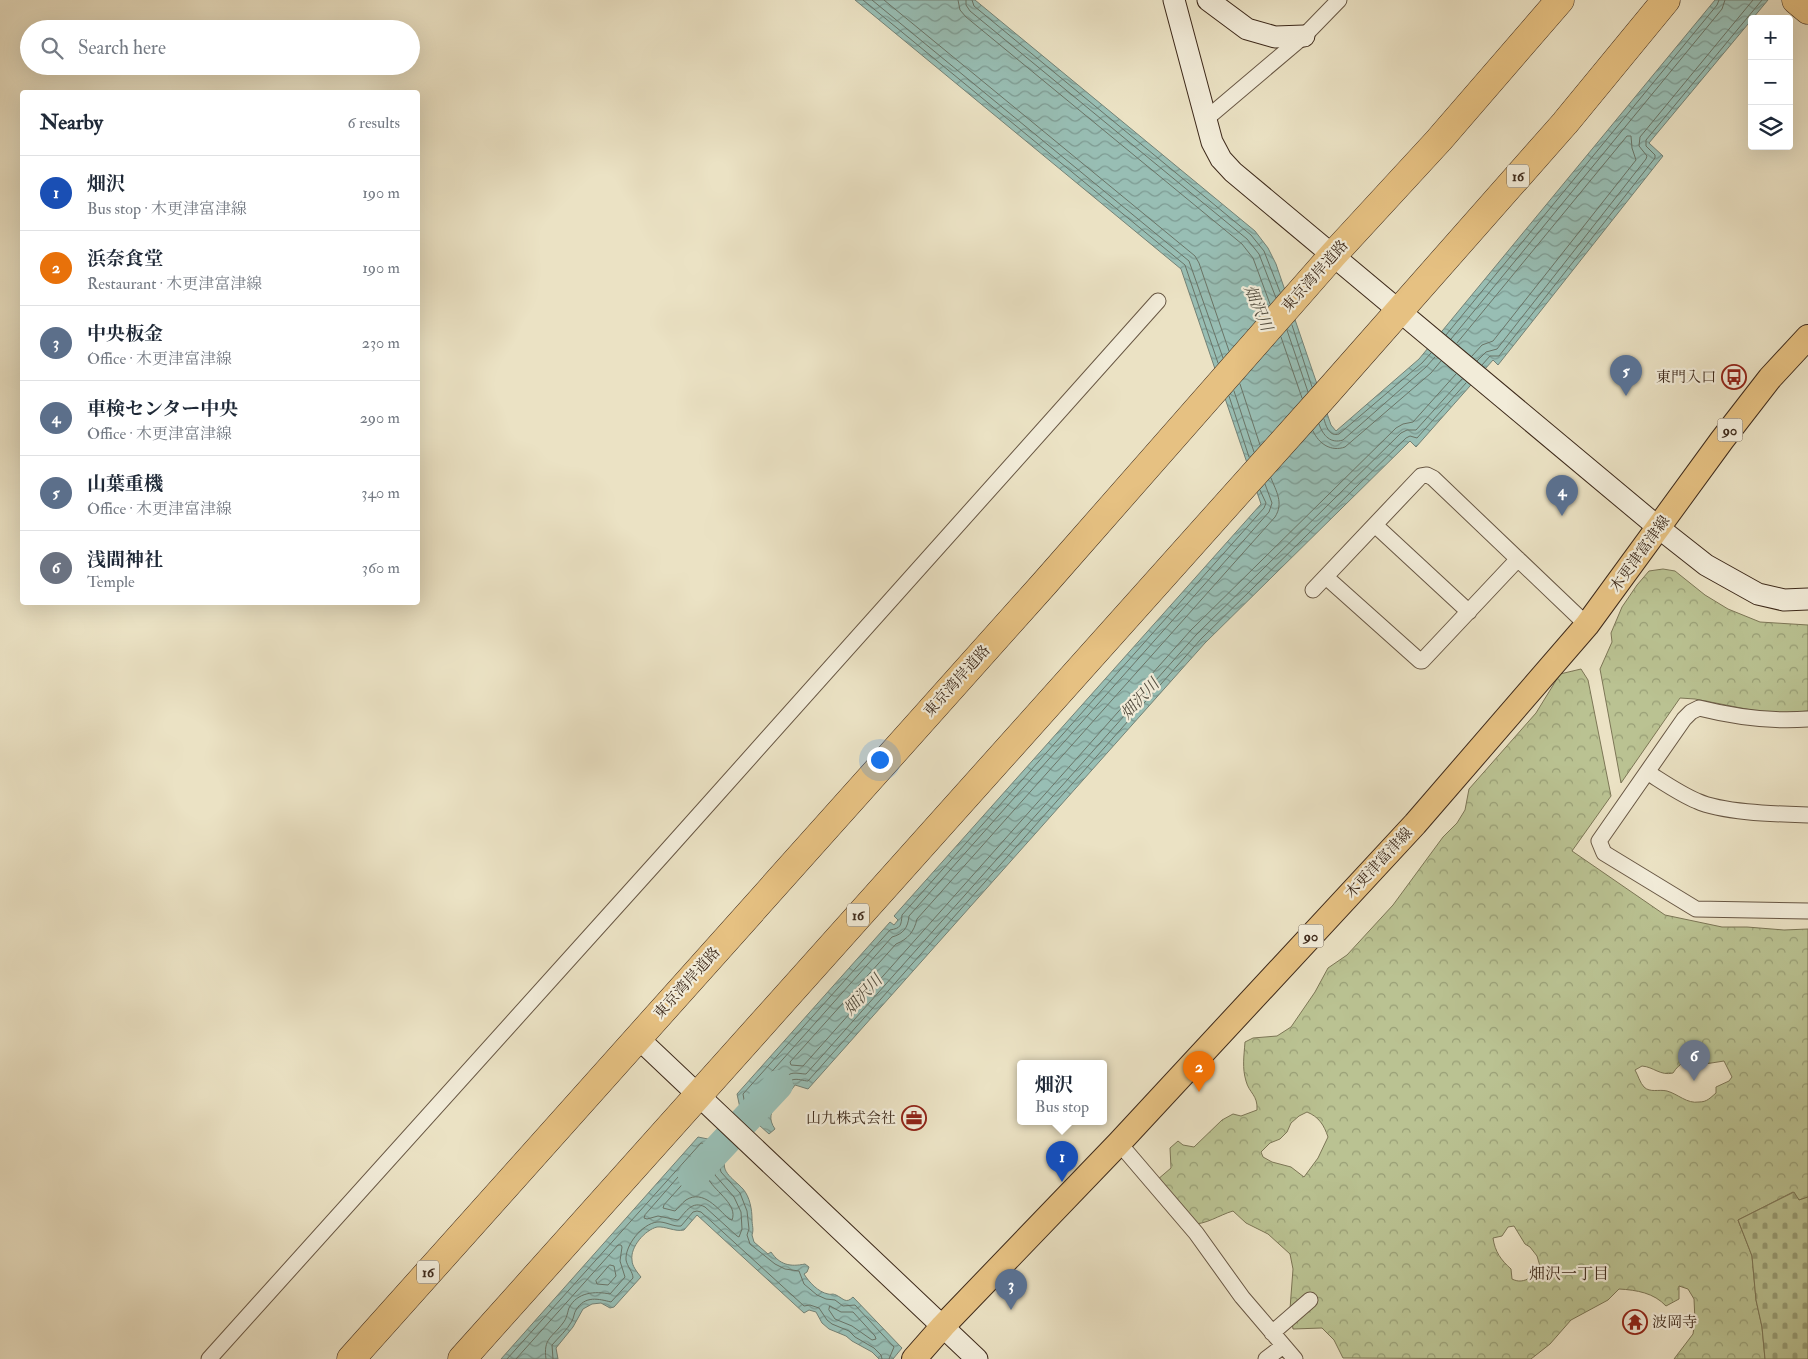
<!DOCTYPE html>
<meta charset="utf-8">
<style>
:root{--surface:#fff;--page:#f6f6f7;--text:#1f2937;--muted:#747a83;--line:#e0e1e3;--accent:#7c3aed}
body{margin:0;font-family:"IM FELL Double Pica","Noto Serif JP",serif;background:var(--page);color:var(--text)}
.controls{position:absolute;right:15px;top:15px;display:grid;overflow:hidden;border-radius:5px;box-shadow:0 5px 20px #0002}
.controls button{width:45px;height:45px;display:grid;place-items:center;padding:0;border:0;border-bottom:1px solid var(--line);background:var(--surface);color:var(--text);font:25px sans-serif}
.you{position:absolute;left:879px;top:759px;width:18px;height:18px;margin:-12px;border:4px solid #fff;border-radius:50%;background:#1a73e8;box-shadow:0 0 0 8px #1a73e833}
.badge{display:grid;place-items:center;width:32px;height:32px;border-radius:50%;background:var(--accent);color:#fff;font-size:16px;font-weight:700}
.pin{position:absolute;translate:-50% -41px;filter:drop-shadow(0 1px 2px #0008)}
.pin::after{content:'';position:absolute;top:26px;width:18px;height:15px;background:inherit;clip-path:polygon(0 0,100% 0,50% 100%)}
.popup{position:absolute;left:1017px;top:1060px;width:90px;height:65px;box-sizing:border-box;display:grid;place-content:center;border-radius:5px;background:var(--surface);filter:drop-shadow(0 1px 4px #0005);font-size:16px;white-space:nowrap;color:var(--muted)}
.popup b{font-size:19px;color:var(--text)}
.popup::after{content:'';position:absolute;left:50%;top:100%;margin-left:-10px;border:10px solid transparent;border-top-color:var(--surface)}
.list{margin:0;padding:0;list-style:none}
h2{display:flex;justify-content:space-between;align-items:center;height:65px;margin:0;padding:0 20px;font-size:21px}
h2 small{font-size:16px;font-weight:400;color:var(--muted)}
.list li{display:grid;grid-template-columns:32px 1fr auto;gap:15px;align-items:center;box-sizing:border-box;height:75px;padding:0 20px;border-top:1px solid var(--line)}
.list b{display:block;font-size:19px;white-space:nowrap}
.list p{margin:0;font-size:16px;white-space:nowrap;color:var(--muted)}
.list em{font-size:16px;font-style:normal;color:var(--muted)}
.icon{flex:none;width:28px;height:28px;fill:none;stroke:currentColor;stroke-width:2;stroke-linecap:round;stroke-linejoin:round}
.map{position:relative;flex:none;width:1808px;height:1359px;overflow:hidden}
.search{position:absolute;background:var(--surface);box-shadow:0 5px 20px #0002;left:20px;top:20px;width:400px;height:55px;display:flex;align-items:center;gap:12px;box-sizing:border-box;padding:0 18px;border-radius:28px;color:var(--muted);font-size:19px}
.panel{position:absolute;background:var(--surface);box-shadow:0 5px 20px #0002;left:20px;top:90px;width:400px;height:515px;border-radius:5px}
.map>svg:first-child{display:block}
.forest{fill:url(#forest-crowns);stroke:#7c7656;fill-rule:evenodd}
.cemetery{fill:url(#cemetery-stones);stroke:#7c7656}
.water{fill:url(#water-waves);stroke:#748276}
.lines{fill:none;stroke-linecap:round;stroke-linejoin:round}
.shore{stroke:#6a7467;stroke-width:1}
.river{stroke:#98beb4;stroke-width:30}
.street-casing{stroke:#685744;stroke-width:17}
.secondary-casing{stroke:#3d291a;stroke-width:23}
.primary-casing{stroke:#3d291a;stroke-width:26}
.highway-casing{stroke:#3d291a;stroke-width:29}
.street{stroke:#f2ecd9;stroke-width:15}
.secondary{stroke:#f2ecd9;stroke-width:21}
.primary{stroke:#e6c182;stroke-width:24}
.highway{stroke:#e6c182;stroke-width:28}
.labels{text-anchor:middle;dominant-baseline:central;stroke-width:4.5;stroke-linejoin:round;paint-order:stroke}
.shield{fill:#f2ecd9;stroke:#736453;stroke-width:1}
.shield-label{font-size:14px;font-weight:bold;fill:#3d291a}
.street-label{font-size:15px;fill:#3d291a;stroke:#f2ecd9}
.poi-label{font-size:15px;fill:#3d291a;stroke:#f2ecd9;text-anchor:end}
.water-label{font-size:16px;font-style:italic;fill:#544e40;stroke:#f2ecd9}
.neighbourhood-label{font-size:16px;fill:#3d291a;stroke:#f2ecd9}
</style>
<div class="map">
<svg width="1808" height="1359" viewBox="0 0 1808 1359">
<defs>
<pattern id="forest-crowns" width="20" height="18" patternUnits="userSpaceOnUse" patternTransform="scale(1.25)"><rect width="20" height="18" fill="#bac292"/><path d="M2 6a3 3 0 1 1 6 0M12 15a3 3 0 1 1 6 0" fill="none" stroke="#989e76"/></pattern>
<pattern id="cemetery-stones" width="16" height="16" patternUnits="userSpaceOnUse" patternTransform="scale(1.25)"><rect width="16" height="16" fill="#bac292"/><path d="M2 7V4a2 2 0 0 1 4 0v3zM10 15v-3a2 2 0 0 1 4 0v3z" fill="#989e76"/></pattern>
<pattern id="water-waves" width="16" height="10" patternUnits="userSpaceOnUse" patternTransform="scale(1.25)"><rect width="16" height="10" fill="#98beb4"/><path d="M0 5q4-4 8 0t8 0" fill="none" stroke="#7d9a92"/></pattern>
</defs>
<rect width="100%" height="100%" fill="#ebe2c4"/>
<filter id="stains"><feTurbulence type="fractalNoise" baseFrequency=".004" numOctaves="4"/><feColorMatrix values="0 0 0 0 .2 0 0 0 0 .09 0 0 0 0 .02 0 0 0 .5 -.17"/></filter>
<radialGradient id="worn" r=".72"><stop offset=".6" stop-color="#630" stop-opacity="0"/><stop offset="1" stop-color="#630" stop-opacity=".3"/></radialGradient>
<path class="forest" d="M 1663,569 L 1675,571 L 1705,595 L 1728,609 L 1760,622 L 1808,625 L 1808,711 L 1772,714 L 1695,699 L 1680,698 L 1621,783 L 1600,669 L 1612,642 L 1611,633 L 1622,607 L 1637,585 L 1649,571 Z
M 1581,669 L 1588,680 L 1611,796 L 1572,851 L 1665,915 L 1722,927 L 1747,927 L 1784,930 L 1808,929 L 1808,1197 L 1799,1200 L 1793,1192 L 1738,1220 L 1752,1256 L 1756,1300 L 1762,1327 L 1765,1359 L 1674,1359 L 1693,1334 L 1695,1321 L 1694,1299 L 1688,1289 L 1679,1286 L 1679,1299 L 1666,1306 C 1654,1293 1637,1290 1619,1289 L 1608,1300 L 1571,1320 L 1550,1344 L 1531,1359 L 1343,1358 L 1334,1340 L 1322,1328 L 1293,1329 L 1290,1309 L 1293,1269 L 1290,1254 L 1268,1234 L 1246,1223 L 1233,1211 C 1219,1215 1206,1225 1191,1224 L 1157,1180 L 1171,1168 L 1170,1148 L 1178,1141 L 1183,1145 L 1194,1147 L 1222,1120 L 1233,1114 L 1241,1116 L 1257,1110 C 1258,1095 1249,1093 1246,1081 C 1242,1068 1244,1056 1245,1042 L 1253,1038 L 1277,1036 L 1291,1027 L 1315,992 L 1328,968 L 1347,955 L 1393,905 L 1443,837 L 1457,823 L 1465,810 L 1469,789 L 1536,713 L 1560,674 ZM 1701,1058 L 1705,1064 L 1724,1061 L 1732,1077 L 1729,1081 L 1716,1087 L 1716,1093 C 1710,1098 1707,1102 1699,1102 C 1687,1104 1678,1094 1667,1091 C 1659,1089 1650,1093 1644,1087 C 1640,1083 1638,1075 1635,1070 L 1642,1066 C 1654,1067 1660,1076 1673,1073 C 1680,1062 1688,1059 1701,1058 ZM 1307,1112 C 1319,1117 1324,1125 1328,1137 L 1318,1158 L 1304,1177 L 1291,1167 L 1272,1162 L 1263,1157 L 1261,1152 L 1270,1143 L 1280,1139 L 1287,1132 L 1291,1123 L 1299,1116 ZM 1514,1226 L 1525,1244 L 1530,1247 L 1537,1256 L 1542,1273 C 1530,1276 1524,1285 1512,1279 L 1511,1269 C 1501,1260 1495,1252 1493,1238 L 1502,1236 L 1508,1227 Z"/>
<path class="cemetery" d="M 1794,1192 L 1799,1200 L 1808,1197 L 1808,1359 L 1765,1359 L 1762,1327 L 1756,1300 L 1752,1256 L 1738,1220 Z"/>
<path class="water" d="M 855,0 L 975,0 L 1255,231 L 1268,248 L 1276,264 L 1331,425 L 1336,431 L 1419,359 L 1715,0 L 1768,0 L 1649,143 L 1663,156 L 1498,365 L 1493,360 L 1416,447 L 1410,441 L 1205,643 L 808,1089 L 795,1085 C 786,1100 761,1109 775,1129 L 769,1134 L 740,1108 L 737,1094 L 890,922 L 894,925 L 898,920 L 894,916 L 1261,504 L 1181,269 Z
M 698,1137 L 713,1140 L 729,1154 C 716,1170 733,1178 743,1189 C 750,1197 752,1210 752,1219 C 752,1226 754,1229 752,1235 L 754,1242 L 768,1254 L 771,1252 C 780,1265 790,1267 805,1264 L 809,1267 L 807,1272 L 804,1274 C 809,1282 818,1292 828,1294 C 833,1295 831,1293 836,1295 C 844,1299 846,1304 853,1297 L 902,1348 L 893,1359 L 879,1359 L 872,1352 L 852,1341 L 846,1336 L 829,1329 L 822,1323 L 816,1312 L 809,1310 L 804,1313 L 697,1215 L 684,1230 C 675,1232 665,1226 657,1227 C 645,1230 630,1247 632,1260 C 632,1266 637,1272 641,1277 L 614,1307 L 610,1308 L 601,1303 L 592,1304 L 583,1309 L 573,1327 L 556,1348 L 558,1359 L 501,1359 Z"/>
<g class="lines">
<path class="shore" d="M 863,0 L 1185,265 L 1218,363
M 872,0 L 1189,261 L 1223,358
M 884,0 L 1195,256 L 1199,263 L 1229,351
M 958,0 L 960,10 L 966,17 L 1242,244 L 1253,258 L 1270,304
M 966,0 L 966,5 L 970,11 L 1247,239 L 1259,254 L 1276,298
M 972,0 L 974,6 L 1251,235 L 1264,251 L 1280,292
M 1292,325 L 1312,387
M 1287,330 L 1308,392
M 1446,335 L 1717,5 L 1719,0
M 1281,337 L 1302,398
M 1451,339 L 1722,9 L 1725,0
M 1457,343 L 1627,136 L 1631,136 L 1632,148 L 1636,160 L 1493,341 L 1482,345 L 1472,356
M 1477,361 L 1486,352 L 1497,349 L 1646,159 L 1647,156 L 1639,146 L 1640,137 L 1753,0
M 1482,365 L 1490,356 L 1499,356 L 1655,158 L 1655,155 L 1646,146 L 1646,140 L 1762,0
M 1240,384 L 1260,445
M 1234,391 L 1254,452
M 1229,396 L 1249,457
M 1324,419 C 1326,427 1330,437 1339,434 L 1422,363 L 1431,353
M 1319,424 C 1323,436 1331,444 1343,440 L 1426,367 L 1435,357
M 1313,431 C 1319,444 1331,452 1345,447 L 1431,373 L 1441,361
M 1271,478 C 1276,491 1284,503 1275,517 L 917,919 C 914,932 908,939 896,944 L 790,1062 L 791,1065 L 803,1066 L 1191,630 L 1396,428 L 1403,424 L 1413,422 L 1456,374
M 1265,484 L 1272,503 L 1269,512 L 909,916 C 908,928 903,934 892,937 L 750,1096 L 750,1102 L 757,1108 L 761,1108 C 764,1103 787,1076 790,1074 C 795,1072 801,1074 806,1074 L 1196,635 L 1401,433 L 1407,430 L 1416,430 L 1462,379
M 1260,490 L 1266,503 L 1264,508 L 902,915 C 901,926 901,928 890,930 L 743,1094 L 745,1105 L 761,1120 L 765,1120 C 766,1106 776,1100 785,1090 C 787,1088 789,1082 792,1080 C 797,1078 804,1081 808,1081 L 1201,639 L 1406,438 L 1410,436 L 1417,438 L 1466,383
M 702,1150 L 708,1150 L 714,1155 L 713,1165 L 715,1175 L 734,1197 L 741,1212 L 742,1229 L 739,1237 L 737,1236 L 705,1207 C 692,1200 686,1212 678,1220 L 658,1216 L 647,1219 L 644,1218 L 645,1215 Z
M 703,1162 C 706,1167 706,1175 709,1180 C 716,1192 738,1205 732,1220 L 729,1219 C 718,1209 703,1189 686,1200 C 682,1203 678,1208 675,1211 L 663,1208 L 664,1205 Z
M 610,1265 L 614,1266 L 616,1276 L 608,1285 L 597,1284 L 596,1281 Z
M 830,1306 L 841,1312 L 853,1312 L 875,1336 L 876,1339 L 872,1340 L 852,1326 L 835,1319 L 829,1310 Z
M 507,1359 L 701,1143 L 711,1145 L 721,1154 L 719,1164 L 721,1172 L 740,1193 L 747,1211 L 749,1229 L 747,1235 L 750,1244 L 775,1264 L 785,1269 L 799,1271 L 804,1284 L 817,1295 L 826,1299 L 835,1300 L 843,1306 L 855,1305 L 894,1347 L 889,1359
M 516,1359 L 618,1245 L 621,1245 L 622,1247 L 620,1261 L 625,1277 L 610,1294 C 595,1291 577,1292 569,1308 C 567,1314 567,1318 563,1323 C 552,1338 543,1338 546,1359
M 553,1359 L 552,1345 C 559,1337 567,1330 572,1321 C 574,1317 574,1313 576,1310 C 585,1295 599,1299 611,1302 L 633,1278 C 633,1272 627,1266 626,1260 C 625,1245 642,1224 657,1222 C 665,1221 673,1227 681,1226 L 693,1212 L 697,1211 L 701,1212 L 804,1306 L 810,1305 L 819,1308 L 827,1320 L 832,1324 L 849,1331 L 855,1337 L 874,1348 L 881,1355 L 882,1359"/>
<path class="river" d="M 693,1176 L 778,1085"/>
<defs>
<path id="street" d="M 1206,119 L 1304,36 L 1339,0
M 1375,525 L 1469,612
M 1326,577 L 1420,661 L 1422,661 L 1518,559
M 1313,590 L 1421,476 L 1427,475 L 1433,478 L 1587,625
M 1808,719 C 1771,722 1735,717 1699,708 L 1691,712 L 1684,719 L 1599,841 L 1604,853 L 1696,909 L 1808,911
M 1647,772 C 1663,782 1680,794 1697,801 C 1723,813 1779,814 1808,815
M 1119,1143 L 1196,1233 L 1242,1297 L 1295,1359
M 1272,1333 L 1310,1300
M 209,1359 L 662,856 L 1158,301
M 1266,1359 L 1283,1346"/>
<path id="secondary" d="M 1174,0 L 1212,142 L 1221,159 L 1233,172 L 1659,528 L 1706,565 L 1758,594 L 1784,600 L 1808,599
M 1208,0 L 1247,29 L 1275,37 L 1304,36
M 638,1038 L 977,1359"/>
<path id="primary" d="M 914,1359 L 943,1326 L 1119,1143 L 1415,824 L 1587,625 L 1722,440 L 1770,378 L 1808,337"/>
<path id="highway" d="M 1796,0 L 1808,10
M 351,1359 L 1044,584 L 1333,255 L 1439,140 L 1560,0
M 462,1359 L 1325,395 L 1565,123 L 1666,0"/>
</defs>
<use href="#street" class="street-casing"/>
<use href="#secondary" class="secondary-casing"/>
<use href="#primary" class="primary-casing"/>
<use href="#highway" class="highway-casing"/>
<use href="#street" class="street"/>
<use href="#secondary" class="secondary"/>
<use href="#primary" class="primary"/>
<use href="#highway" class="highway"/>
</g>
<defs>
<symbol id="bus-ring" viewBox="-11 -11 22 22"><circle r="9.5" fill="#f2ecd9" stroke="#8f2418" stroke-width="1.5"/><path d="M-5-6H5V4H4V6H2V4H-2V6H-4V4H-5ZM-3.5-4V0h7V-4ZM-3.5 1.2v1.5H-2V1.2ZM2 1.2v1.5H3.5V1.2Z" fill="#8f2418"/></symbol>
<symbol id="office-ring" viewBox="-11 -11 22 22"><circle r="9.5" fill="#f2ecd9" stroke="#8f2418" stroke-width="1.5"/><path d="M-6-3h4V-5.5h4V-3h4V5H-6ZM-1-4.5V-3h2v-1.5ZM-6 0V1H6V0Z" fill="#8f2418"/></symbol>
<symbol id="temple-ring" viewBox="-11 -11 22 22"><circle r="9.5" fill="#f2ecd9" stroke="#8f2418" stroke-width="1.5"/><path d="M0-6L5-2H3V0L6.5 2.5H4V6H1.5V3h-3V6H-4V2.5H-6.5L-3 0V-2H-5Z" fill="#8f2418"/></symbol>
</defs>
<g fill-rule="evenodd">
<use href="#bus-ring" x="1720" y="363" width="28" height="28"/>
<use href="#office-ring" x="900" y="1104" width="28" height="28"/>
<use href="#temple-ring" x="1621" y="1308" width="28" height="28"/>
</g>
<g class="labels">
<g class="shield">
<rect x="1507" y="164.5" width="22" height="23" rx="4"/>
<rect x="1717.5" y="418.5" width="25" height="23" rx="4"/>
<rect x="847" y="903.5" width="22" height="23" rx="4"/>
<rect x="1298.5" y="924.5" width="25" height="23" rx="4"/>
<rect x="417" y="1260.5" width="22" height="23" rx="4"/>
</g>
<g class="shield-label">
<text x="1518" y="176">16</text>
<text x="1730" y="430">90</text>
<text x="858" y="915">16</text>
<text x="1311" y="936">90</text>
<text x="428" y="1272">16</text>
</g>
<g class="street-label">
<text transform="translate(1315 276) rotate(-48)">東京湾岸道路</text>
<text transform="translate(1640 554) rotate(-54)">木更津富津線</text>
<text transform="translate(957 681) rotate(-48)">東京湾岸道路</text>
<text transform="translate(1379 863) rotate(-47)">木更津富津線</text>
<text transform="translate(687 983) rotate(-48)">東京湾岸道路</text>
</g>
<g class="poi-label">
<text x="1716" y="377">東門入口</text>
<text x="896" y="1118">山九株式会社</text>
<text x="1652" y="1322" text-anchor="start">波岡寺</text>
</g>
<g class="water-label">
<text transform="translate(1258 308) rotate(67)">畑沢川</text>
<text transform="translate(1140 699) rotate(-47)">畑沢川</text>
<text transform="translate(863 995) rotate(-47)">畑沢川</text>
</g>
<g class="neighbourhood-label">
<text x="1569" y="1274">畑沢一丁目</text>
</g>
</g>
<rect width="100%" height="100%" filter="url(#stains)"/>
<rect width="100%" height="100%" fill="url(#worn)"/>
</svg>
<div class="controls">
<button>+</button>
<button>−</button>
<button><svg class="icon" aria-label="layers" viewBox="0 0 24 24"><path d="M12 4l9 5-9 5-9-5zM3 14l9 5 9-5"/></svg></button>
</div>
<div class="you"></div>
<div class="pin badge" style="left:1062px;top:1182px;background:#1a4fb4">1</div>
<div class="popup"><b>畑沢</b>Bus stop</div>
<div class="pin badge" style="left:1199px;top:1092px;background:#e8710a">2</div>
<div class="pin badge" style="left:1011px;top:1310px;background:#5c6f8a">3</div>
<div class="pin badge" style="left:1562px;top:516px;background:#5c6f8a">4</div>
<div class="pin badge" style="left:1626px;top:396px;background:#5c6f8a">5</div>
<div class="pin badge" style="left:1694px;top:1081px;background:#6b7280">6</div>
<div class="search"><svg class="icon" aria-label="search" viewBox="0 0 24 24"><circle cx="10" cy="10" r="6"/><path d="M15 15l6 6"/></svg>Search here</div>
<section class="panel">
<h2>Nearby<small>6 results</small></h2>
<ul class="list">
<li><span class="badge" style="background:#1a4fb4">1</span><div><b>畑沢</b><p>Bus stop · 木更津富津線</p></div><em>190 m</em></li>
<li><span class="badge" style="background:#e8710a">2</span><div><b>浜奈食堂</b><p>Restaurant · 木更津富津線</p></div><em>190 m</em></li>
<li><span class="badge" style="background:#5c6f8a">3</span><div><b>中央板金</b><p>Office · 木更津富津線</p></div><em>230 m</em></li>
<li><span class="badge" style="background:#5c6f8a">4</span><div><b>車検センター中央</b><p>Office · 木更津富津線</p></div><em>290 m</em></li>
<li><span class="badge" style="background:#5c6f8a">5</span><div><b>山葉重機</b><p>Office · 木更津富津線</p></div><em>340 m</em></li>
<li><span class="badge" style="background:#6b7280">6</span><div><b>浅間神社</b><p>Temple</p></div><em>360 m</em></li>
</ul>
</section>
</div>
